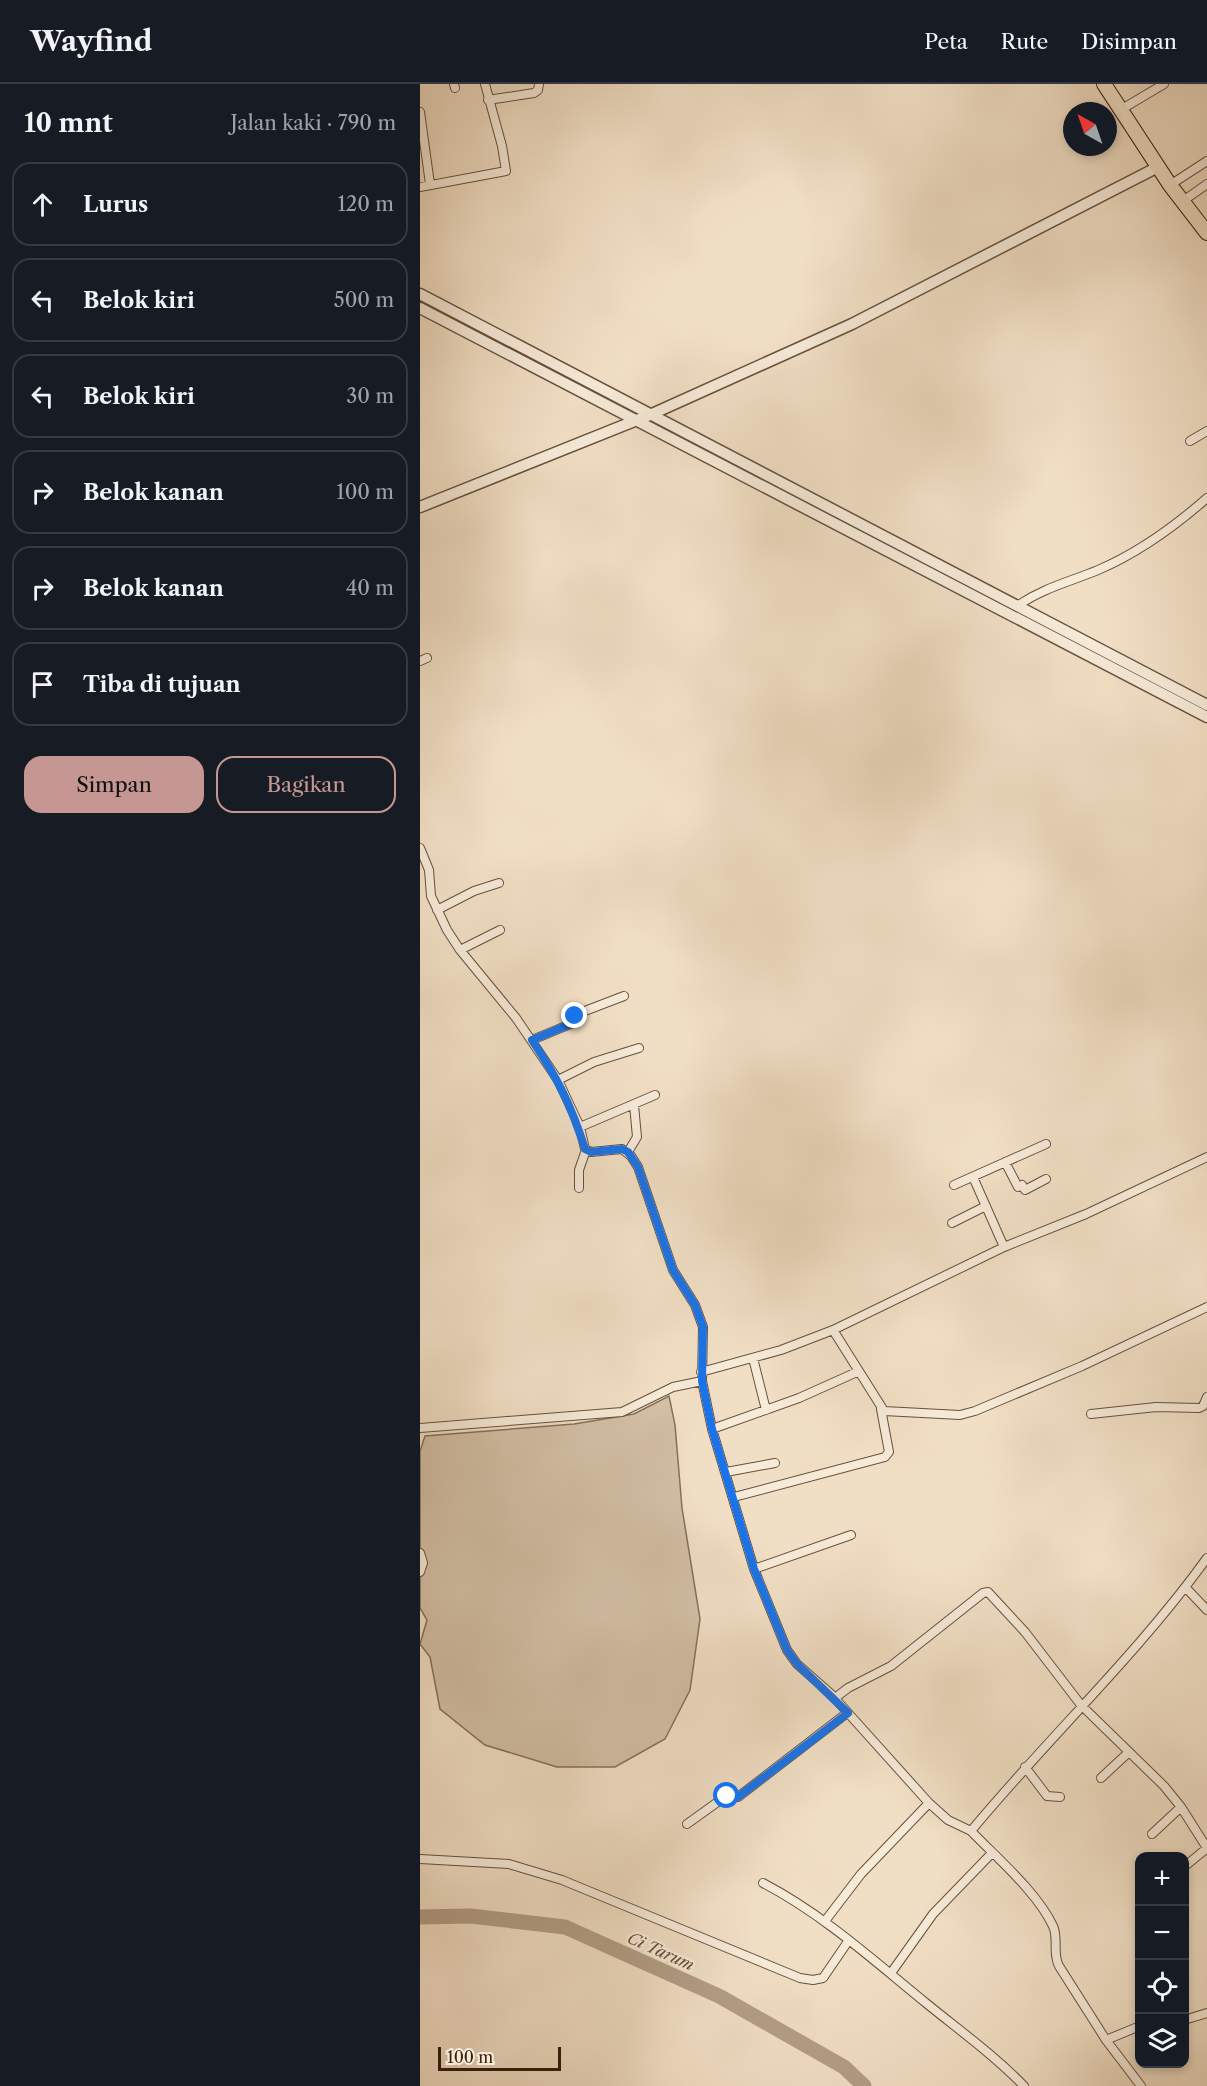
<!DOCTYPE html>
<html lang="id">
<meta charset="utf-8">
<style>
:root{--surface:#171b24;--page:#242831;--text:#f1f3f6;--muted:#9ea1a6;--line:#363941;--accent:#c59692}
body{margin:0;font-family:"Libre Caslon Text",serif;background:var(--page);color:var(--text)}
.controls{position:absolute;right:18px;bottom:18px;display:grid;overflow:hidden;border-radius:12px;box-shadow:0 3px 9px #0003}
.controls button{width:54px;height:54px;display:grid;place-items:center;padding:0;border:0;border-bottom:2px solid var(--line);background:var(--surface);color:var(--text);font:30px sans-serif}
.compass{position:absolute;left:643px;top:18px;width:54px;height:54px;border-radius:50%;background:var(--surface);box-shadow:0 3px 9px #0003;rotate:320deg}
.scale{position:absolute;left:18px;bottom:15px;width:123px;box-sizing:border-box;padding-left:6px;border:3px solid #3b210b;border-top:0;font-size:16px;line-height:21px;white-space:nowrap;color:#3b210b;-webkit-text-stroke:4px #f6ead9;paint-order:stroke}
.stop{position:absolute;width:18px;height:18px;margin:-14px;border:4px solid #1a73e8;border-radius:50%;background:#fff}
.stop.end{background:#1a73e8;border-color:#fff;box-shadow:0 2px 6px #0008}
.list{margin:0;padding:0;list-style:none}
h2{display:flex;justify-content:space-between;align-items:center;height:78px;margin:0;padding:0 24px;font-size:26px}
h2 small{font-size:20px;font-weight:400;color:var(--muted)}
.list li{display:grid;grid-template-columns:39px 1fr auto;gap:18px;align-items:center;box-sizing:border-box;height:84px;margin:0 12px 12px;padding:0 12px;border:2px solid var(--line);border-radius:18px}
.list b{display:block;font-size:22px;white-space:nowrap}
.list em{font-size:20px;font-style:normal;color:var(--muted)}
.actions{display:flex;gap:12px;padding:18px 24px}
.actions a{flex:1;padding:14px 0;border:2px solid var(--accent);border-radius:18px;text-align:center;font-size:21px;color:var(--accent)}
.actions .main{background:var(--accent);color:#111}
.icon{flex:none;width:33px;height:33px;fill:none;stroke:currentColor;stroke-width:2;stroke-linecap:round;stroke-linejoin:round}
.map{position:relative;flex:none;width:787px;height:2002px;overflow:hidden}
header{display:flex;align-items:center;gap:36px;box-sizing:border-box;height:84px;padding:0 30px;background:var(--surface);border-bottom:2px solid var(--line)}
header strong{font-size:28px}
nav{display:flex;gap:33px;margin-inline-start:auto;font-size:21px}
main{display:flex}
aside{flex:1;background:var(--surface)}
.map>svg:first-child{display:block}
.green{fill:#d2bfa5;stroke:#867058;stroke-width:1.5}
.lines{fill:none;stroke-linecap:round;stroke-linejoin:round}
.river{stroke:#b39e86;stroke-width:15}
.minor-casing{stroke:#68503a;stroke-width:10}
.tertiary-casing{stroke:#68503a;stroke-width:13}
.primary-casing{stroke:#3b210b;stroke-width:16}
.minor{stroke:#f6ead9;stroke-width:8}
.tertiary{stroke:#f6ead9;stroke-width:10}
.primary{stroke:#f1dfc5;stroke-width:14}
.route{stroke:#1a73e8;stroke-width:8}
.labels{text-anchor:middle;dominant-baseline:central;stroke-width:5;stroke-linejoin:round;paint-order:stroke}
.water-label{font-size:16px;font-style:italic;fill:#654d36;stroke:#f6ead9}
</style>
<header>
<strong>Wayfind</strong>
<nav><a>Peta</a><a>Rute</a><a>Disimpan</a></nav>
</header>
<main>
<aside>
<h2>10 mnt<small>Jalan kaki · 790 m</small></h2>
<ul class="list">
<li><svg class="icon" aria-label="ahead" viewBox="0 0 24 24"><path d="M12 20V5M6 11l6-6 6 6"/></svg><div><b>Lurus</b></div><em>120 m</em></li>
<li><svg class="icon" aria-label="left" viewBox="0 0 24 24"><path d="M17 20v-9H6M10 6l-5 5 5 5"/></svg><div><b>Belok kiri</b></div><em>500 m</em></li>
<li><svg class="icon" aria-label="left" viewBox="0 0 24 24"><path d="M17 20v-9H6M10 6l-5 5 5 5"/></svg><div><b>Belok kiri</b></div><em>30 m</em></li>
<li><svg class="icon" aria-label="right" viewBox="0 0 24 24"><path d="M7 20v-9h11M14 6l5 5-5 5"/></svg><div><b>Belok kanan</b></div><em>100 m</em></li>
<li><svg class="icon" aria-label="right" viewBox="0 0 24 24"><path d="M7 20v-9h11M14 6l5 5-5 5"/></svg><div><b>Belok kanan</b></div><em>40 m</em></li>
<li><svg class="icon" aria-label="arrive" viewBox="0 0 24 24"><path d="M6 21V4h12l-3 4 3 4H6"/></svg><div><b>Tiba di tujuan</b></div></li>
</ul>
<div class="actions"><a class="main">Simpan</a><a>Bagikan</a></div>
</aside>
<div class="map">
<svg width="787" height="2002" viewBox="0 0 787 2002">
<rect width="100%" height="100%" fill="#f1dfc5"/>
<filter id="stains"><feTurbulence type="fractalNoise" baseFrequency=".00333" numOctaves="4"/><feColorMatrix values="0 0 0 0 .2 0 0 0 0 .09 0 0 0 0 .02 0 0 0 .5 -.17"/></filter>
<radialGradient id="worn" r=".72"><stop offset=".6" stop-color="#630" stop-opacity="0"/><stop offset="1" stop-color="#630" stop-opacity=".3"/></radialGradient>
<path class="green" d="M 249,1312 L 255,1341 L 262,1424 L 280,1535 L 270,1606 L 245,1655 L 195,1683 L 137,1683 L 65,1661 L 20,1625 L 10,1573 L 0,1560 L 7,1536 L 0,1524 L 0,1367 L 5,1352 L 154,1340 L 214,1330 Z"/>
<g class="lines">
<path class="river" d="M 0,1833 L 51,1832 L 145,1843 L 299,1912 L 424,1983 L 444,2002"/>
<defs>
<path id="minor" d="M 34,0 L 35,4
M 68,16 L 114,9 L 118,6 L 119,0
M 702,25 L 744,0
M 0,28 L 10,100
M 750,101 L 787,77
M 0,103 L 86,87 L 82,62 L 65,0
M 763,117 L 787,100
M 770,357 L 787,347
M 597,522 C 623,504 649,498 678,486 C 718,469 754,443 787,414
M 0,577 L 7,574
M 0,764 L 9,786 L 11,812 L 27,846 L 40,866 L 96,934 L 138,996 L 160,1043 L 165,1065 L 171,1068 L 202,1065 L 211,1072 L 218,1083 L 253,1186 L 275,1221 L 283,1243 L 282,1297 L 292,1345 L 334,1485 L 367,1566 L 377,1580 L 411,1610 L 509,1719 L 528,1736 L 551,1747 C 628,1654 717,1571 787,1474
M 17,826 L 54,807 L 79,799
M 40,866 L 80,846
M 112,956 L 153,939 L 157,930 L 204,912
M 138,996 L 174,978 L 219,964
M 160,1043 L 235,1011
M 208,1068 L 217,1053 L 214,1021
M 585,1078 L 598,1103 L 602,1101 L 605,1106 L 626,1095
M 553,1093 L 584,1163
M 534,1101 L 626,1060
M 159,1104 L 159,1086 L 166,1066
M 532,1139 L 566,1122
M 413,1246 L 464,1327 L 540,1331 L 555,1327 L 662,1282 L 787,1223
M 333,1274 L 346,1326
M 281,1288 L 361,1266 L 413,1246 L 584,1163 L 666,1130 L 787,1073
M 671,1330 L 736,1323 L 779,1324 L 783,1322 L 787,1313
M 0,1344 L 202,1328 L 253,1303 L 282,1297
M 292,1345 L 379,1314 L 437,1288
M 306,1388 L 355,1379
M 314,1413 L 465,1373 L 469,1368 L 461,1325
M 0,1469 L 3,1479 L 0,1488
M 334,1485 L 431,1451
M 766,1504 L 787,1526
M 415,1614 L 428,1604 L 471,1582 L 563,1509 L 568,1508 L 605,1548 L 661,1621 L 744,1702 L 761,1723 L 787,1764
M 605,1683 L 627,1712 L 640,1713
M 681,1694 L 709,1668
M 267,1740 L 306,1712 L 318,1713 L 427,1629
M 551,1747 C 577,1774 617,1808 633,1842 C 639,1855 632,1869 639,1882 L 686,1956 L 721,2002
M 732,1750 L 761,1723
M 0,1775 L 89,1780 L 142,1796 L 380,1894 L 393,1896 L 403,1894 L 429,1856
M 764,1783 L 787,1764
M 343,1799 C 404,1831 453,1876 506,1919 C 539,1946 574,1971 604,2002
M 405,1837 L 441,1790 L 509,1719
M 471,1889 L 513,1830 L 572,1769
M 764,1936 L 787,1929
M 686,1956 L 720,1942"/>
<path id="tertiary" d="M 0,210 L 787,621
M 0,224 L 787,633
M 0,423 L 232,330 L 432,240 L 738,83"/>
<path id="primary" d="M 684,0 L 750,101 L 787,149"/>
</defs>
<use href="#minor" class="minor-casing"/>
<use href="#tertiary" class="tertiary-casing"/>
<use href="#primary" class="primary-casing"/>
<use href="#minor" class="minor"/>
<use href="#tertiary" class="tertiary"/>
<use href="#primary" class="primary"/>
</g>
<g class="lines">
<path class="route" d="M 155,932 L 153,939 L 112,956 C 138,995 151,1021 165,1065 L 171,1068 L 202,1065 L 208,1068 L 218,1083 L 253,1186 L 275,1221 L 283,1243 L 282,1297 L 292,1345 L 334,1485 L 367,1566 L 377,1580 L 428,1629 L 318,1713 L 307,1712"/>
</g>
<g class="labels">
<g class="water-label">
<text transform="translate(241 1867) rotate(24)">Ci Tarum</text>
</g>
</g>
<rect width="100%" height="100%" filter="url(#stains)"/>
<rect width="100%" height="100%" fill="url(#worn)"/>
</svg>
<div class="controls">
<button>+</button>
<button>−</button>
<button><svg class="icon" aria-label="locate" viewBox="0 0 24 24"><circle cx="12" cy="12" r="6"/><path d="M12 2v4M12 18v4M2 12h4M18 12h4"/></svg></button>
<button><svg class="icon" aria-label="layers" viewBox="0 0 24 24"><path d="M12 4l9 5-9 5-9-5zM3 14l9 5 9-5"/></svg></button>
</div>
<svg class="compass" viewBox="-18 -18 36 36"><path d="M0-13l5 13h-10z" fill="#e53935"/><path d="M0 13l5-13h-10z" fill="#9ea1a6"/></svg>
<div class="scale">100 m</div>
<div class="stop" style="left:307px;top:1712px"></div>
<div class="stop end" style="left:155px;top:932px"></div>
</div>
</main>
